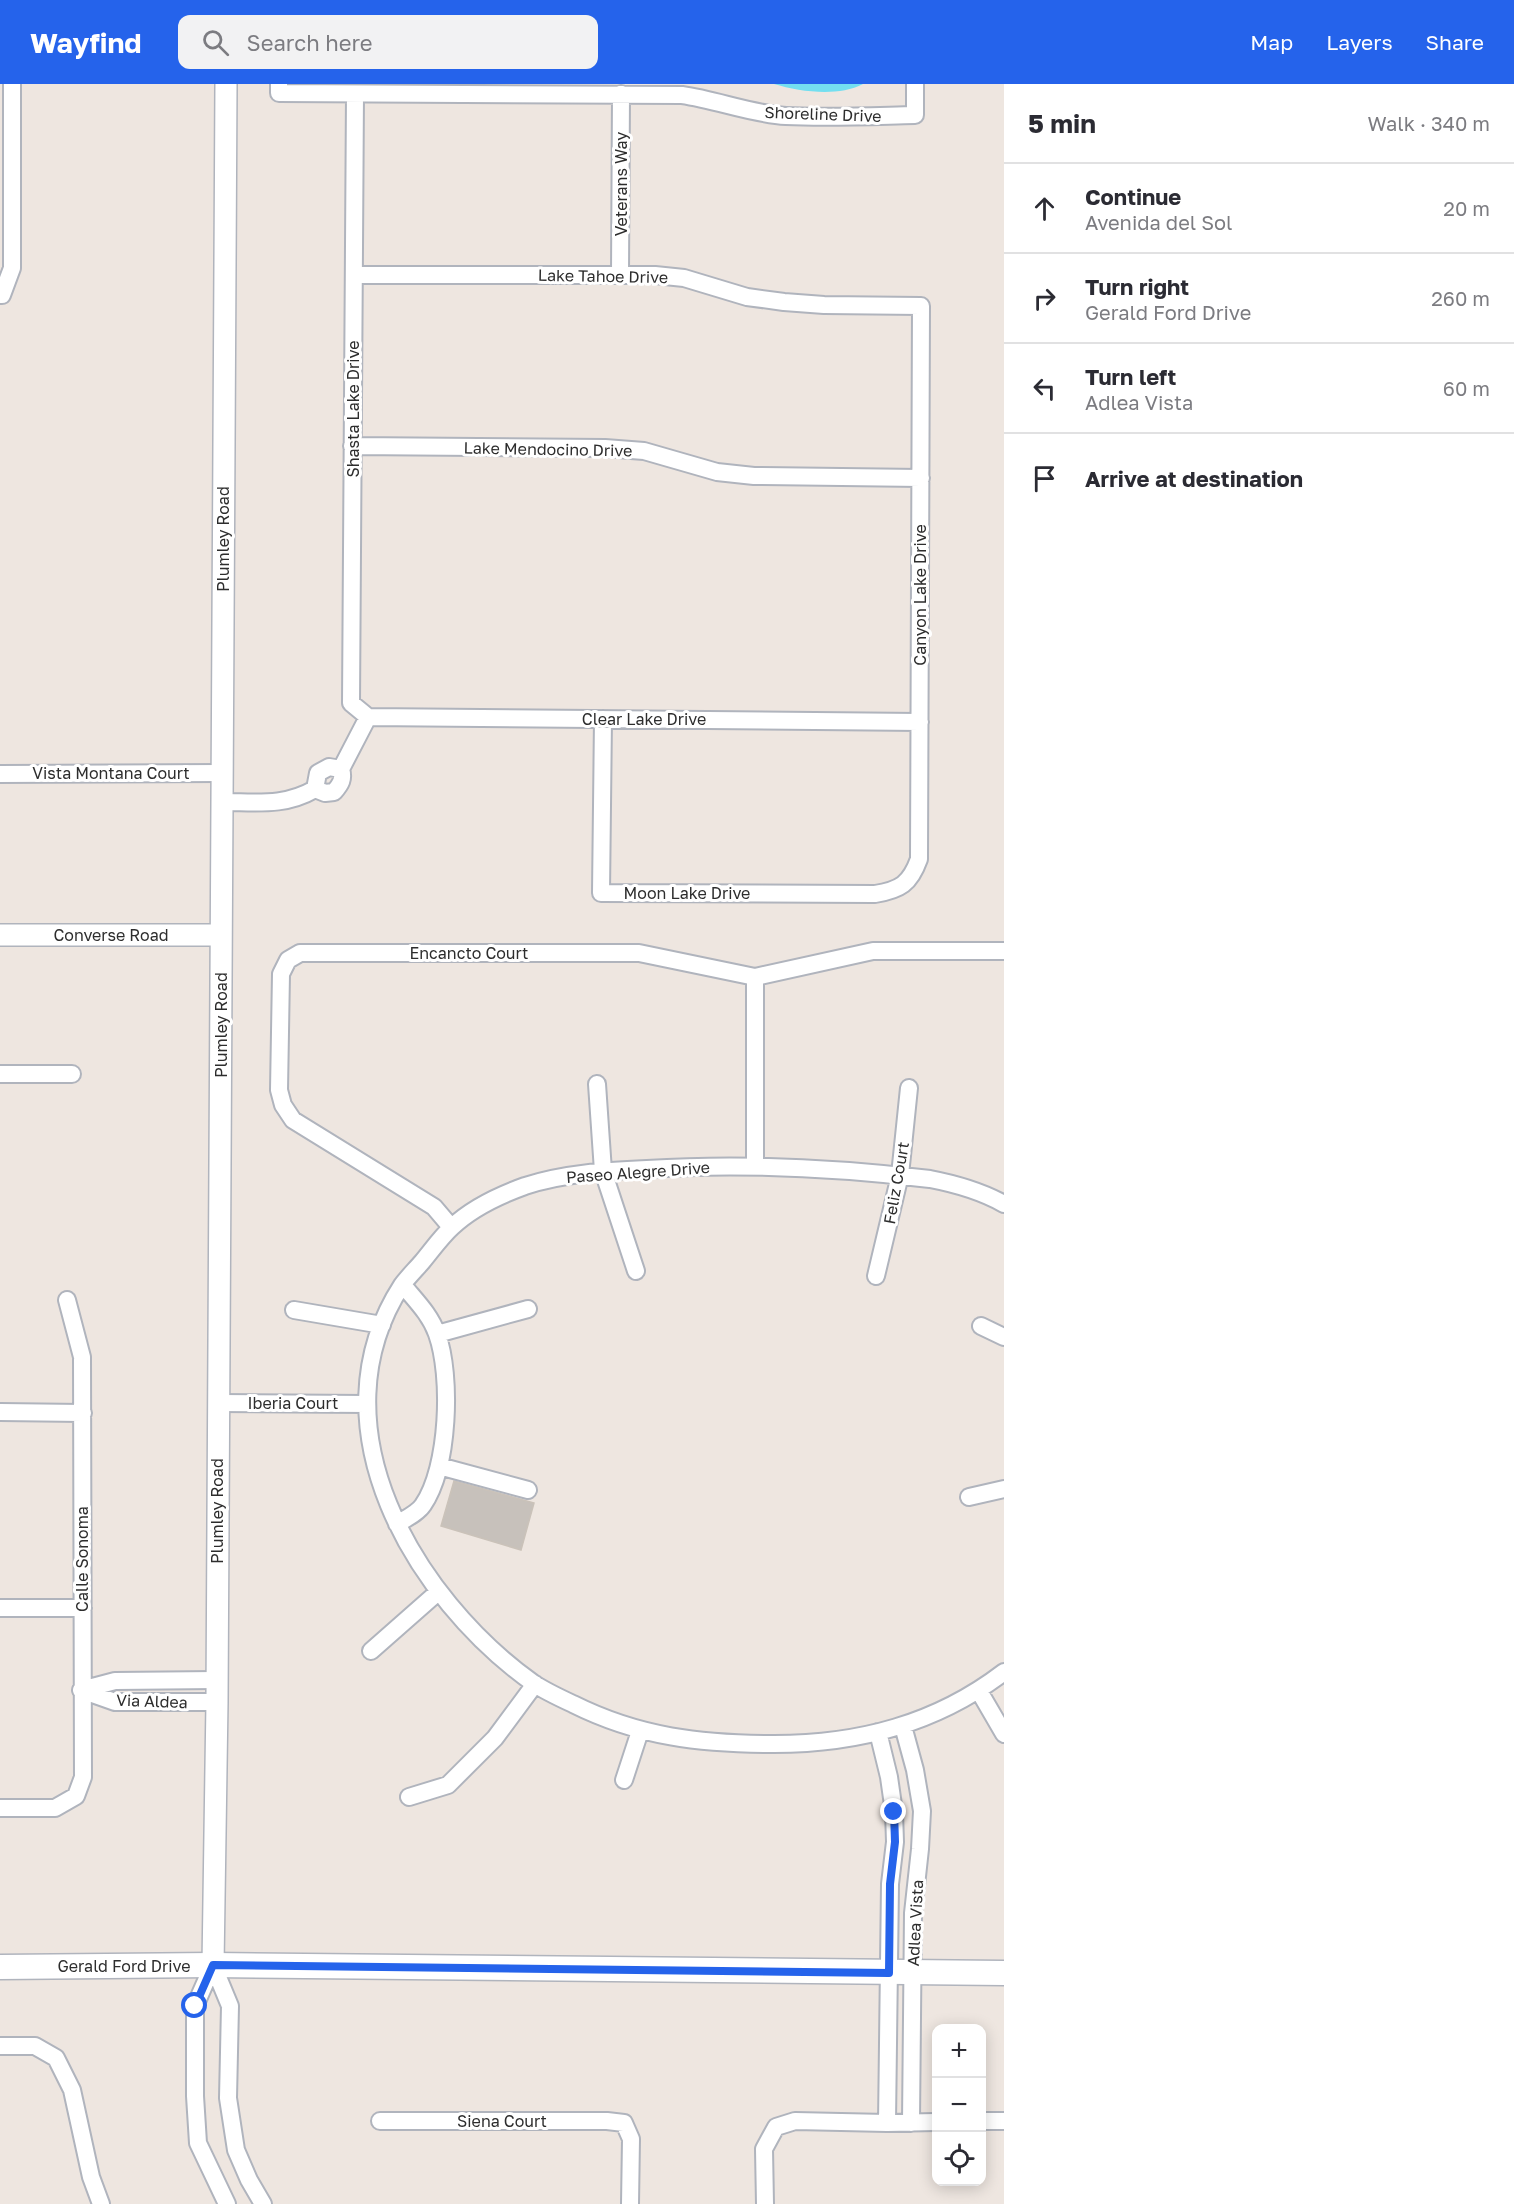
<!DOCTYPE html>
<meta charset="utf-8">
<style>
:root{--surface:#fff;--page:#f2f2f3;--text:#2b2b33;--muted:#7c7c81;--line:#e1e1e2;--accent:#2563eb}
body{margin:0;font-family:"Golos Text",sans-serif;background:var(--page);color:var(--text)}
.controls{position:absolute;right:18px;bottom:18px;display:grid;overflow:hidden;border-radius:12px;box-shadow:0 3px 15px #0003}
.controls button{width:54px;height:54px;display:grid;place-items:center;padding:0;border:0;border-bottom:2px solid var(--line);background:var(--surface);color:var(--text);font:30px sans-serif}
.stop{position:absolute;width:18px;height:18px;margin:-14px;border:4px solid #2563eb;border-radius:50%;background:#fff}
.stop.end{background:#2563eb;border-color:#fff;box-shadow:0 2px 6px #0008}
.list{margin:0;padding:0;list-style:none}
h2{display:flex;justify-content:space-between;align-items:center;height:78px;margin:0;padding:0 24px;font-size:26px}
h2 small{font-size:20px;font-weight:400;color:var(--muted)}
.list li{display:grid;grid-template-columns:39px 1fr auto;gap:18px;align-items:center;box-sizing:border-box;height:90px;padding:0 24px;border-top:2px solid var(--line)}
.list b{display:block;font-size:22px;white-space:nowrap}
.list p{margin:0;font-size:20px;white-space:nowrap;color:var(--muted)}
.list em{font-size:20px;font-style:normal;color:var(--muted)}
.icon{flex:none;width:33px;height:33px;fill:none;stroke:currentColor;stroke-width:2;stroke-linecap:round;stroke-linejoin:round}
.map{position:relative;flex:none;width:1004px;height:2120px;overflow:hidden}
header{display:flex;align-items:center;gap:36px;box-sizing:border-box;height:84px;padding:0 30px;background:var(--accent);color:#fff}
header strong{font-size:28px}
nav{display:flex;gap:33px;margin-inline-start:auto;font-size:21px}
.search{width:420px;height:54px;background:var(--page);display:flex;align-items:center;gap:15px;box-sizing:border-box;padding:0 21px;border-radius:12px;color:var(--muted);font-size:22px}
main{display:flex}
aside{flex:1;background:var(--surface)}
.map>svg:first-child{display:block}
.water{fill:#73dff0}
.building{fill:#c7c1bb;stroke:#cac2b9;stroke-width:1.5}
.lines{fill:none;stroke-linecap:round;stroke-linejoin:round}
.minor-casing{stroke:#b0b4bd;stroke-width:20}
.tertiary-casing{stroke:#b0b4bd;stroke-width:24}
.secondary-casing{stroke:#b0b4bd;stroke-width:27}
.minor{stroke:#fff;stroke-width:16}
.tertiary{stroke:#fff;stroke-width:21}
.secondary{stroke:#fff;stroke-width:24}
.route{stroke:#2563eb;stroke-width:8}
.labels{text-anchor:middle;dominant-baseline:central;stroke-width:6;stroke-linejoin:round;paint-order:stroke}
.street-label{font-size:16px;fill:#2d2d2d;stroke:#fff}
</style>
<header>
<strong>Wayfind</strong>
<div class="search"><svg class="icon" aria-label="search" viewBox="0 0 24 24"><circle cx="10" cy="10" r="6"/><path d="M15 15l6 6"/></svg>Search here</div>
<nav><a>Map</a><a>Layers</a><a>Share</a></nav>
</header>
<main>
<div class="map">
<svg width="1004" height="2120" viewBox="0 0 1004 2120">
<rect width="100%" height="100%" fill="#eee6e0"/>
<path class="water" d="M 774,0 L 863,0 C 838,13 801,8 774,0 Z"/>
<path class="building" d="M 454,1397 L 534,1419 L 521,1466 L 441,1442 Z"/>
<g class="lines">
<defs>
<path id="minor" d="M 279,0 L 279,9 L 682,11 C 717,16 751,30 786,32 C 829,34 872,32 915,31 L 915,0
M 355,10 L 351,619 L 368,633
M 620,190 L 621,10
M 354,191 L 655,191 L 684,194 L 747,213 L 784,218 L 824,221 L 921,222 L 919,775 C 910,800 900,806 875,810 L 601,809 L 603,635
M 0,211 L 2,211 L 12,184 L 12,0
M 352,362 L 605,364 L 644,367 L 717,388 L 754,392 L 921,394
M 368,633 L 920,638
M 0,690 L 222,689
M 315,705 L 325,709 L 334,708 C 341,700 344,695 341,685 L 368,633
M 222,718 C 256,718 284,723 315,705 L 318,689 L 329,683 L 341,685
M 0,990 L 72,990
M 597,1000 L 603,1087 L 636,1187
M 755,1082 L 755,893
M 1004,1120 C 981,1107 956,1100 930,1095 C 837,1084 741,1079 647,1085 C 606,1087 565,1089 525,1102 C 500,1111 472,1124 452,1143 C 441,1153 432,1166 422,1178 C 416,1185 408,1193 402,1201 C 311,1341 414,1514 533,1599 C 545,1607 560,1614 573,1620 C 639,1653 701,1660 774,1660 C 859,1660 936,1640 1004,1588
M 451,1143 L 434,1123 L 293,1036 L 283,1021 L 279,1006 L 281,890 L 288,876 L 300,869 L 639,869 L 755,893 L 873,867 L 1004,867
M 876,1192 L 900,1091 L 909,1004
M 294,1226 L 382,1241
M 981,1242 L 1004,1253
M 437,1250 L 528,1225
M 218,1319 L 367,1320
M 0,1328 L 83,1329
M 439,1382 L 528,1406
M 969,1413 L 1004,1405
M 397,1440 C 405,1435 418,1429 423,1421 C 449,1383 452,1292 437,1250 C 430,1230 415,1216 403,1201
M 0,1524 L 83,1524
M 371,1567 L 438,1508
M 216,1596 L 115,1597 L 81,1606 L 115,1618 L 217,1618
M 979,1607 L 1004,1650
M 903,1642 L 915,1686 L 922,1727 L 920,1765 L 913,1829 L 911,2039
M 878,1648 L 889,1693 L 894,1728 L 895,1758 L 890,1800 L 887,2039
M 624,1696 L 640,1647
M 409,1713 L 448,1701 L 495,1654 L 535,1600
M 0,1724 L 55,1724 L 76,1712 L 83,1693 L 82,1273 L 67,1216
M 213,1881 L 195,1922 L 195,2012 L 198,2059 L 227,2120
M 213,1881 L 230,1922 L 228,2014 L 236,2066 L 249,2096 L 263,2120
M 0,1962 L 35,1962 L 56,1974 L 72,2006 L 91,2093 L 101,2120
M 380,2037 L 607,2037 L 624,2039 L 631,2055 L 630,2120
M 982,2037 L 1004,2037
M 765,2120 L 764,2065 L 776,2043 L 795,2037 L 887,2039 L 936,2038"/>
<path id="tertiary" d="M 0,851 L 221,851
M 213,1881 L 217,1618 L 226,0"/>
<path id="secondary" d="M 0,1883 L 213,1881 L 1004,1889"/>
</defs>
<use href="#minor" class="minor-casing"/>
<use href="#tertiary" class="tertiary-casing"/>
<use href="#secondary" class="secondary-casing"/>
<use href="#minor" class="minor"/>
<use href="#tertiary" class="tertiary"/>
<use href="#secondary" class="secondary"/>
</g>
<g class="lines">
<path class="route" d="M 195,1922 L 213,1881 L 889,1889 L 890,1800 L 895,1758 L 894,1728"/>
</g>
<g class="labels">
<g class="street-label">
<text transform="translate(823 30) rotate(2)">Shoreline Drive</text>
<text transform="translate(621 100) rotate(-90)">Veterans Way</text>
<text transform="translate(603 192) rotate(1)">Lake Tahoe Drive</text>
<text transform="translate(353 325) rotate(-90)">Shasta Lake Drive</text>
<text transform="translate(548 365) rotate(1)">Lake Mendocino Drive</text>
<text transform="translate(223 455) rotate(-90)">Plumley Road</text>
<text transform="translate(920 511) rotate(-90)">Canyon Lake Drive</text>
<text x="644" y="635">Clear Lake Drive</text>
<text x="111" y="689">Vista Montana Court</text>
<text x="687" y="809">Moon Lake Drive</text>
<text x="111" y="851">Converse Road</text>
<text x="469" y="869">Encancto Court</text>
<text transform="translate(221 941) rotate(-90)">Plumley Road</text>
<text transform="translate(638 1088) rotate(-4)">Paseo Alegre Drive</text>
<text transform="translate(896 1099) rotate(-80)">Feliz Court</text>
<text x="293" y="1319">Iberia Court</text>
<text transform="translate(217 1427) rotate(-90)">Plumley Road</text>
<text transform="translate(82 1475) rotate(-90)">Calle Sonoma</text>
<text transform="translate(152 1617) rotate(2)">Via Aldea</text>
<text transform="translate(915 1839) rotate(-87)">Adlea Vista</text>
<text x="124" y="1882">Gerald Ford Drive</text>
<text x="502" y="2037">Siena Court</text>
</g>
</g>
</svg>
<div class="controls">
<button>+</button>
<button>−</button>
<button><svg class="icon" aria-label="locate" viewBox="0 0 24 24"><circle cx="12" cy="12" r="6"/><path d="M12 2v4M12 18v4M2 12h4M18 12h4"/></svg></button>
</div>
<div class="stop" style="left:195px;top:1922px"></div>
<div class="stop end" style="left:894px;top:1728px"></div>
</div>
<aside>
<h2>5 min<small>Walk · 340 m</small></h2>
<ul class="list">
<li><svg class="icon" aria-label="ahead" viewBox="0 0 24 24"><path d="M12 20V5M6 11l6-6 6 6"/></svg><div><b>Continue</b><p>Avenida del Sol</p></div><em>20 m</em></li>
<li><svg class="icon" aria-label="right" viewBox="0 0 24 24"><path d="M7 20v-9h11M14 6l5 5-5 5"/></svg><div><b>Turn right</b><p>Gerald Ford Drive</p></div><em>260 m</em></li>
<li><svg class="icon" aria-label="left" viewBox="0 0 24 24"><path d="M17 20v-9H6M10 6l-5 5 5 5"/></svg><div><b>Turn left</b><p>Adlea Vista</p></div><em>60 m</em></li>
<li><svg class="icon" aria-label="arrive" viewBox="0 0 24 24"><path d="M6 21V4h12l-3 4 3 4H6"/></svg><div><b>Arrive at destination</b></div></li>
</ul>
</aside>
</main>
